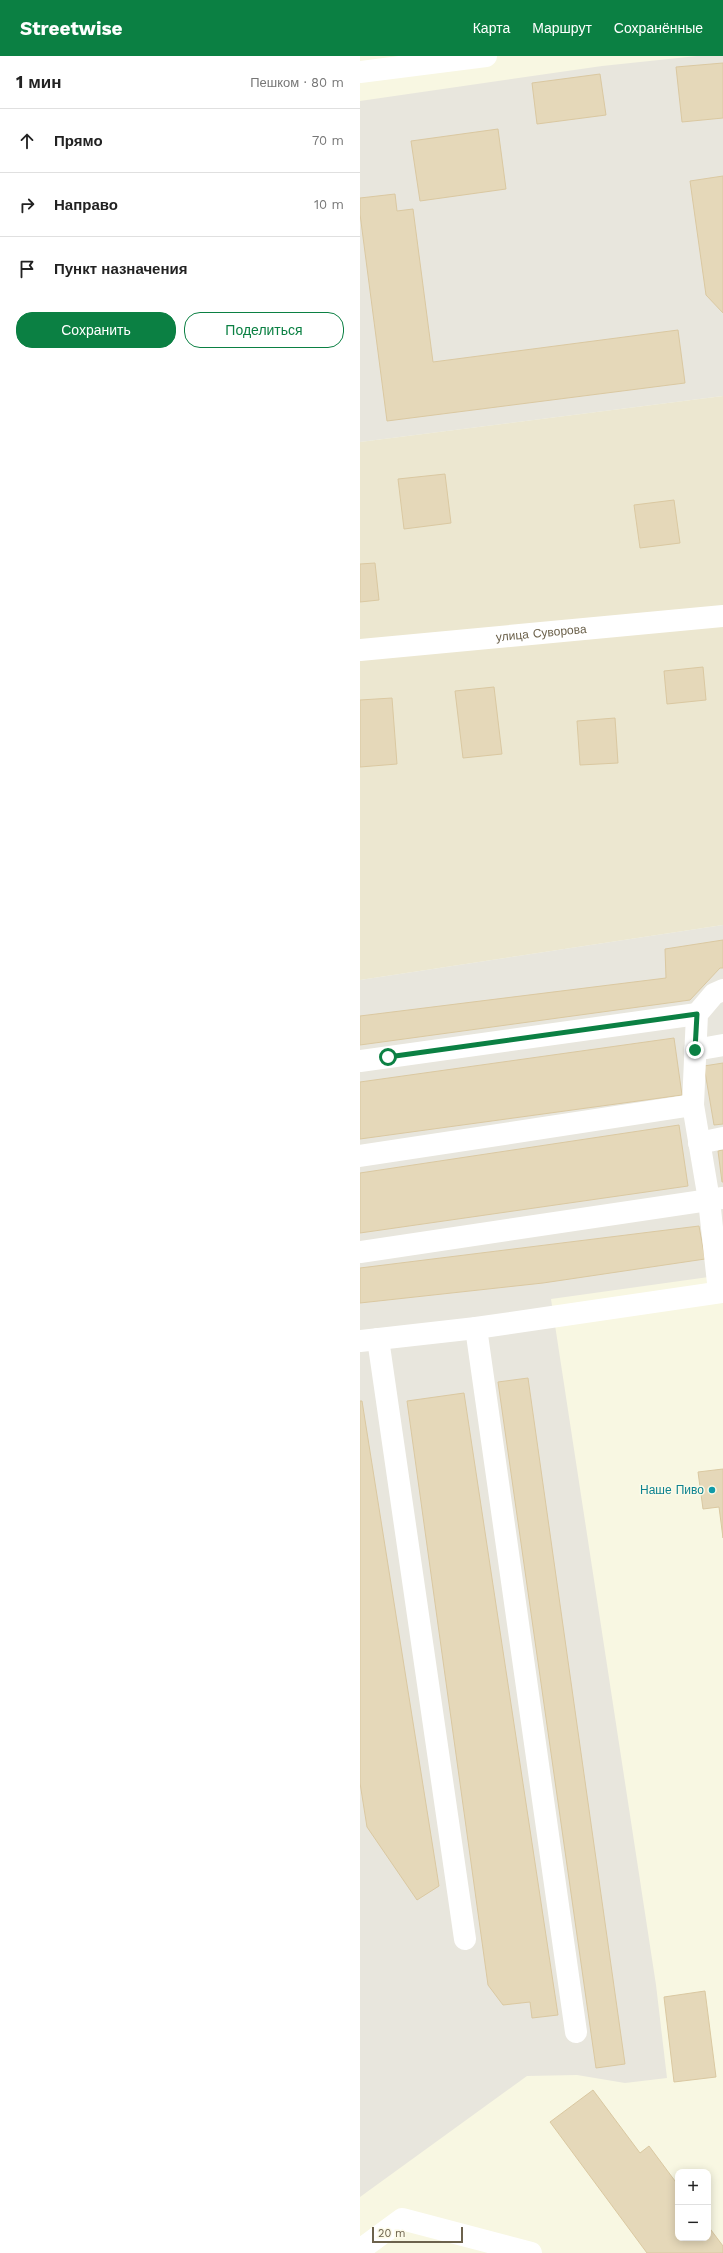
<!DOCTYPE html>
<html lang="ru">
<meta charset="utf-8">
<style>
:root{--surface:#fff;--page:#f6f6f6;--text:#222;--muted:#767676;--line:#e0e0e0;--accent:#0b8043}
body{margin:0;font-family:"Work Sans",sans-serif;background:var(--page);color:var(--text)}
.controls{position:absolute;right:12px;bottom:12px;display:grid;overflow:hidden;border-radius:8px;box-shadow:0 2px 10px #0003}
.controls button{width:36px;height:36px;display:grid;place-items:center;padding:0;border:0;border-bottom:1px solid var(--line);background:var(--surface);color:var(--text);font:20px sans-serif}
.scale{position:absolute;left:12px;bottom:10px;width:91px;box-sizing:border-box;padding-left:4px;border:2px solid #6c624c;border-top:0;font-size:11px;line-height:14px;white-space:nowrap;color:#6c624c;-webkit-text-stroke:3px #fcfae8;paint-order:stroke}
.stop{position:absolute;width:12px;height:12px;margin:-9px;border:3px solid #0b8043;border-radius:50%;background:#fff}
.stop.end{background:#0b8043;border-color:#fff;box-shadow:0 1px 4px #0008}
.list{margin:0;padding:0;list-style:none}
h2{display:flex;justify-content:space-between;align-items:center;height:52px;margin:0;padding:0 16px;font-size:17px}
h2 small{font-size:13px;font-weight:400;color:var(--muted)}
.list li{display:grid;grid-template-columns:26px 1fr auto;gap:12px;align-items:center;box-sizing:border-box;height:64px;padding:0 16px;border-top:1px solid var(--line)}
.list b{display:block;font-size:15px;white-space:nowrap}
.list em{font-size:13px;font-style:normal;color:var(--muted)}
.actions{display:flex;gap:8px;padding:12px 16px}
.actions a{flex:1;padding:9px 0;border:1px solid var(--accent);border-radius:16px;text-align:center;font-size:14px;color:var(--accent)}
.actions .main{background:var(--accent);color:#fff}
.icon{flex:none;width:22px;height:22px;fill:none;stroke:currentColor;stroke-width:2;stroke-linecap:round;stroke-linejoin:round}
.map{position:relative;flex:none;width:363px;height:2197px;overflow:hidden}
header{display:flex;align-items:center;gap:24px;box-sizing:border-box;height:56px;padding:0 20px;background:var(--accent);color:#fff}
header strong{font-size:19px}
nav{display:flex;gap:22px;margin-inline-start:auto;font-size:14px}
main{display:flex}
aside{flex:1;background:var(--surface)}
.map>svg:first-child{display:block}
.residential{fill:#ece7d0}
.industrial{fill:#e8e6dd}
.building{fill:#e5d8b9;stroke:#dac8a1}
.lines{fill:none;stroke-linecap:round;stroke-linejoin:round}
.minor{stroke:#fff;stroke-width:22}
.route{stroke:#0b8043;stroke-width:5}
.culture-dot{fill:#0f9aa8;stroke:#fcfae8;stroke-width:1.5}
.labels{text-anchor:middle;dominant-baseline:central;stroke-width:3;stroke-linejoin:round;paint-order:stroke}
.street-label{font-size:12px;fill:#6c624c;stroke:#fcfae8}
.culture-label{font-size:12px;fill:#0d838f;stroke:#fcfae8;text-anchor:end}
</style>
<header>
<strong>Streetwise</strong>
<nav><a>Карта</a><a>Маршрут</a><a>Сохранённые</a></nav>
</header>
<main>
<aside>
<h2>1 мин<small>Пешком · 80 m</small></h2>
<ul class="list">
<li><svg class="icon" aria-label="ahead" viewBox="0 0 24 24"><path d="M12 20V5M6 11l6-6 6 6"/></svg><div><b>Прямо</b></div><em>70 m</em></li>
<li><svg class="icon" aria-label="right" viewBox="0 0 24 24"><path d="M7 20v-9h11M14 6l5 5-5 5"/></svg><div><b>Направо</b></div><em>10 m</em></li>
<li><svg class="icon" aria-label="arrive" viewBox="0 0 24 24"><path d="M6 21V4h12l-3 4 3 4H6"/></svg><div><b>Пункт назначения</b></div></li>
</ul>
<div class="actions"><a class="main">Сохранить</a><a>Поделиться</a></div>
</aside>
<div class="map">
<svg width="363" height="2197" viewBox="0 0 363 2197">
<rect width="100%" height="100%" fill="#f8f7e2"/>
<path class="residential" d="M 363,340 L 363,869 L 0,924 L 0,386 Z"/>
<path class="industrial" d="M 337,0 L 363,0 L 363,340 L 0,386 L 0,45 L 242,10 Z
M 363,869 L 363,1219 L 191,1243 L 296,1929 L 307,2022 L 265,2027 L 217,2019 L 167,2020 L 0,2141 L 0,924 Z"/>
<path class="building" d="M 363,7 L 363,62 L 322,66 L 316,11 Z
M 240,18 L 246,59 L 177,68 L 172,27 Z
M 138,73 L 146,133 L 60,145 L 51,85 Z
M 363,120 L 363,257 L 346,239 L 330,125 Z
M 35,138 L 37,155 L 53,153 L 73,306 L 318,274 L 325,327 L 27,365 L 0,158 L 0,142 Z
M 85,418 L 91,467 L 44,473 L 38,423 Z
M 314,444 L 320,487 L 280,492 L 274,449 Z
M 15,507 L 19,544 L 0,546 L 0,508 Z
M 343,611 L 346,644 L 307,648 L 304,615 Z
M 134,631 L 142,698 L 103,702 L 95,635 Z
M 32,642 L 37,708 L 0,711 L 0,644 Z
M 255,662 L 258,707 L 220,709 L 217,665 Z
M 363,884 L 363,912 L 360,912 L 330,944 L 0,989 L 0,960 L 306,922 L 305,893 Z
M 314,982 L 322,1039 L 0,1083 L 0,1026 Z
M 363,1007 L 363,1068 L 354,1069 L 344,1010 Z
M 319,1069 L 328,1130 L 0,1177 L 0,1117 Z
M 363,1094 L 363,1126 L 362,1126 L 358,1095 Z
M 339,1170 L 345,1203 L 183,1227 L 0,1247 L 0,1212 Z
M 168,1322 L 265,2008 L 236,2012 L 138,1326 Z
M 104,1337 L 198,1959 L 172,1962 L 170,1946 L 143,1949 L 128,1929 L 47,1345 Z
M 0,1345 L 2,1345 L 79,1830 L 57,1844 L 7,1771 L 0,1727 Z
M 363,1413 L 363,1482 L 359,1451 L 343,1453 L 338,1416 Z
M 345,1935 L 356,2021 L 314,2026 L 304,1941 Z
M 233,2034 L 280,2097 L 289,2090 L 318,2129 L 318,2182 L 348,2182 L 348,2170 L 363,2190 L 363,2197 L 287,2197 L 190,2066 Z"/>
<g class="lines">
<g class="minor">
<path d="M 0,16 L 126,0"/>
<path id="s1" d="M 0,594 L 363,560"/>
<path d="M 335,994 L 363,989"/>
<path d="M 0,1005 L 337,958"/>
<path d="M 333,1049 L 337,958 L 354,938 L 363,934"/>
<path d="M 339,1087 L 363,1082"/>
<path d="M 0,1100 L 333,1049 L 349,1144 L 359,1236"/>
<path d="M 0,1196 L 363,1142"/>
<path d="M 116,1272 L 216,1976"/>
<path d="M 18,1283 L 105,1883"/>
<path d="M 0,1285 L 116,1272 L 363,1236"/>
<path d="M 0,2194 L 42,2163 L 171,2197"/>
</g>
</g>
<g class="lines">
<path class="route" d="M 28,1001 L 337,958 L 335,994"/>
</g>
<circle class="culture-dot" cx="352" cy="1434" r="4"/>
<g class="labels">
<g class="street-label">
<text stroke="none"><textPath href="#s1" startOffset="182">улица Суворова</textPath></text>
</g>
<g class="culture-label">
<text x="344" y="1434">Наше Пиво</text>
</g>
</g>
</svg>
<div class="controls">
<button>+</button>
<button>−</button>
</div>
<div class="scale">20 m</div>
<div class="stop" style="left:28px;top:1001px"></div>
<div class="stop end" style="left:335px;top:994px"></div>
</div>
</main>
